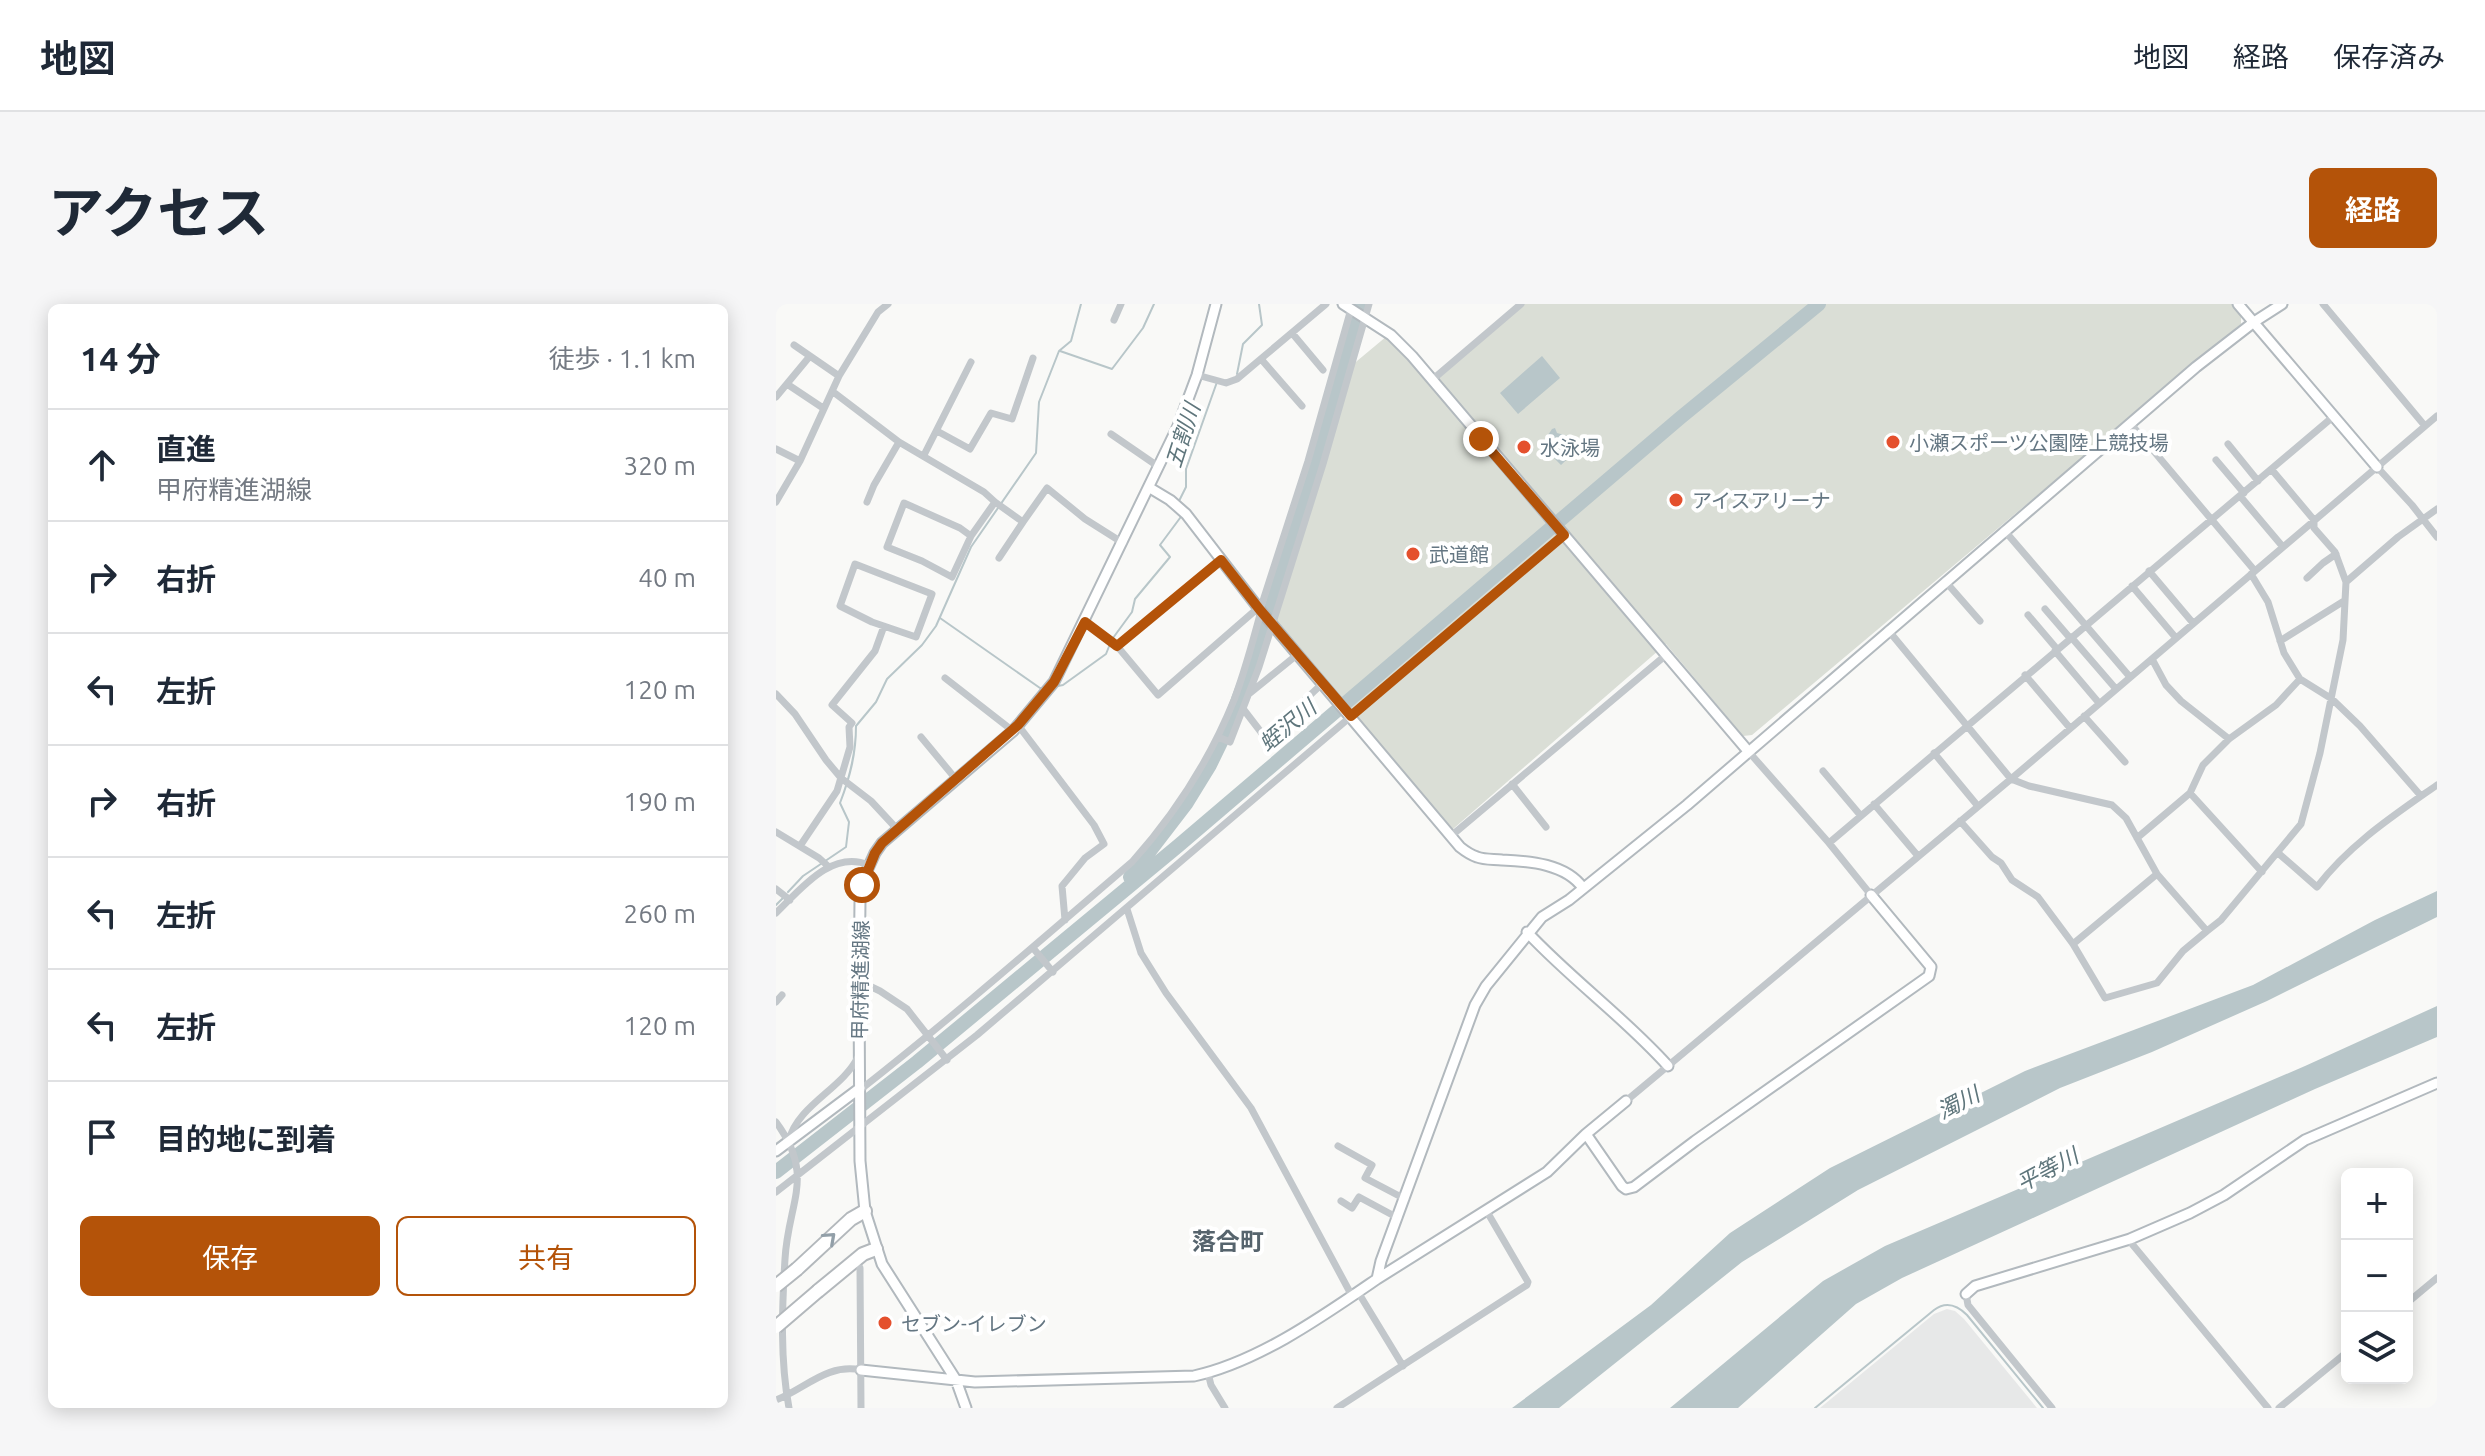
<!DOCTYPE html>
<html lang="ja">
<meta charset="utf-8">
<style>
:root{--surface:#fff;--page:#f6f6f7;--text:#1f2937;--muted:#747a83;--line:#e0e1e3;--accent:#b45309}
body{margin:0;font-family:Ubuntu,"Noto Sans JP",sans-serif;background:var(--page);color:var(--text)}
.controls{position:absolute;right:24px;bottom:24px;display:grid;overflow:hidden;border-radius:12px;box-shadow:0 4px 20px #0003}
.controls button{width:72px;height:72px;display:grid;place-items:center;padding:0;border:0;border-bottom:2px solid var(--line);background:var(--surface);color:var(--text);font:40px sans-serif}
.stop{position:absolute;width:24px;height:24px;margin:-18px;border:6px solid #b45309;border-radius:50%;background:#fff}
.stop.end{background:#b45309;border-color:#fff;box-shadow:0 2px 8px #0008}
.list{margin:0;padding:0;list-style:none}
h2{display:flex;justify-content:space-between;align-items:center;height:104px;margin:0;padding:0 32px;font-size:34px}
h2 small{font-size:26px;font-weight:400;color:var(--muted)}
.list li{display:grid;grid-template-columns:52px 1fr auto;gap:24px;align-items:center;box-sizing:border-box;height:112px;padding:0 32px;border-top:2px solid var(--line)}
.list b{display:block;font-size:30px;white-space:nowrap}
.list p{margin:0;font-size:26px;white-space:nowrap;color:var(--muted)}
.list em{font-size:26px;font-style:normal;color:var(--muted)}
.actions{display:flex;gap:16px;padding:24px 32px}
.actions a{flex:1;padding:18px 0;border:2px solid var(--accent);border-radius:12px;text-align:center;font-size:28px;color:var(--accent)}
.actions .main{background:var(--accent);color:#fff}
.icon{flex:none;width:44px;height:44px;fill:none;stroke:currentColor;stroke-width:2;stroke-linecap:round;stroke-linejoin:round}
.map{position:relative;flex:none;width:1661px;height:1104px;overflow:hidden;border-radius:12px}
header{display:flex;align-items:center;gap:48px;box-sizing:border-box;height:112px;padding:0 40px;background:var(--surface);border-bottom:2px solid var(--line)}
header strong{font-size:38px}
nav{display:flex;gap:44px;margin-inline-start:auto;font-size:28px}
.intro{display:flex;align-items:center;justify-content:space-between;box-sizing:border-box;height:192px;padding:0 48px}
h1{margin:0;font-size:56px}
.button{padding:20px 36px;border-radius:12px;background:var(--accent);color:#fff;font-size:28px;font-weight:700}
main{display:flex;gap:48px;padding:0 48px}
aside{flex:1;background:var(--surface);border-radius:12px;box-shadow:0 4px 20px #0003}
.map>svg:first-child{display:block}
.built{fill:#e7e8e8}
.green{fill:#daded6}
.water{fill:#b8c6c9}
.lines{fill:none;stroke-linecap:round;stroke-linejoin:round}
.stream{stroke:#b8c6c9;stroke-width:2}
.river{stroke:#b8c6c9;stroke-width:14}
.secondary-casing{stroke:#b2b9be;stroke-width:13}
.highway-casing{stroke:#b3b8bc;stroke-width:16}
.street{stroke:#c2c7cb;stroke-width:7}
.secondary{stroke:#fff;stroke-width:9}
.highway{stroke:#fff;stroke-width:12}
.highway-bridge-casing{stroke:#b3b8bc;stroke-width:16;stroke-linecap:butt}
.highway-bridge{stroke:#fff;stroke-width:12}
.oneway{stroke:#929fa8}
.route{stroke:#b45309;stroke-width:10}
.poi-dot{fill:#e4502d;stroke:#fff;stroke-width:3}
.labels{text-anchor:middle;dominant-baseline:central;stroke-width:8;stroke-linejoin:round;paint-order:stroke}
.poi-label{font-size:20px;fill:#647682;stroke:#fff;text-anchor:start}
.street-label{font-size:20px;fill:#647682;stroke:#fff}
.water-label{font-size:22px;font-style:italic;fill:#5f767c;stroke:#fff}
.quarter-label{font-size:24px;font-weight:bold;fill:#56646d;stroke:#fff}
</style>
<header>
<strong>地図</strong>
<nav><a>地図</a><a>経路</a><a>保存済み</a></nav>
</header>
<div class="intro"><h1>アクセス</h1><a class="button">経路</a></div>
<main>
<aside>
<h2>14 分<small>徒歩 · 1.1 km</small></h2>
<ul class="list">
<li><svg class="icon" aria-label="ahead" viewBox="0 0 24 24"><path d="M12 20V5M6 11l6-6 6 6"/></svg><div><b>直進</b><p>甲府精進湖線</p></div><em>320 m</em></li>
<li><svg class="icon" aria-label="right" viewBox="0 0 24 24"><path d="M7 20v-9h11M14 6l5 5-5 5"/></svg><div><b>右折</b></div><em>40 m</em></li>
<li><svg class="icon" aria-label="left" viewBox="0 0 24 24"><path d="M17 20v-9H6M10 6l-5 5 5 5"/></svg><div><b>左折</b></div><em>120 m</em></li>
<li><svg class="icon" aria-label="right" viewBox="0 0 24 24"><path d="M7 20v-9h11M14 6l5 5-5 5"/></svg><div><b>右折</b></div><em>190 m</em></li>
<li><svg class="icon" aria-label="left" viewBox="0 0 24 24"><path d="M17 20v-9H6M10 6l-5 5 5 5"/></svg><div><b>左折</b></div><em>260 m</em></li>
<li><svg class="icon" aria-label="left" viewBox="0 0 24 24"><path d="M17 20v-9H6M10 6l-5 5 5 5"/></svg><div><b>左折</b></div><em>120 m</em></li>
<li><svg class="icon" aria-label="arrive" viewBox="0 0 24 24"><path d="M6 21V4h12l-3 4 3 4H6"/></svg><div><b>目的地に到着</b></div></li>
</ul>
<div class="actions"><a class="main">保存</a><a>共有</a></div>
</aside>
<div class="map">
<svg width="1661" height="1104" viewBox="0 0 1661 1104">
<rect width="100%" height="100%" fill="#f9f9f7"/>
<path class="built" d="M 1171,1005 L 1179,1007 L 1188,1015 L 1261,1104 L 1044,1104 L 1158,1010 Z"/>
<path class="green" d="M 748,0 L 1456,0 L 1465,11 L 1465,20 L 976,431 L 967,432 L 890,340 L 677,525 L 495,319 L 575,62 L 611,32 L 656,80 Z"/>
<path class="water" d="M 766,52 L 784,74 L 742,110 L 724,89 Z
M 779,124 L 781,129 L 792,132 L 799,140 L 799,148 L 785,161 L 775,151 L 774,140 L 768,137 L 776,125 Z
M 1661,587 L 1661,613 L 1491,697 L 1376,748 L 1284,784 L 1082,886 L 966,958 L 783,1104 L 736,1104 L 875,1001 L 954,929 L 1054,864 L 1249,767 L 1477,681 L 1599,616 Z
M 1661,702 L 1661,733 L 1539,785 L 1126,974 L 1080,1000 L 962,1104 L 894,1104 L 1047,977 L 1109,942 L 1529,762 Z"/>
<g class="lines">
<path class="stream" d="M 284,47 L 336,65 L 367,24 L 378,0
M 461,70 L 467,40 L 486,21 L 483,0
M 410,204 L 403,197 L 410,183 L 410,165 L 441,78
M 164,314 L 264,384 L 267,384
M 337,334 L 356,308 L 359,295 L 394,253 L 384,241 L 407,210
M 282,382 L 287,381 L 330,350 L 334,340
M 12,588 L 27,572 L 70,543 L 73,518 L 64,499 C 74,473 80,450 80,422 L 100,398 L 111,375 L 146,341 L 160,322 L 195,243 L 260,149 L 263,98 L 283,47 L 295,37 L 305,0
M 0,601 L 8,593
M 1039,1104 L 1158,1006 C 1170,997 1181,1001 1191,1011 L 1267,1104"/>
<path class="river" d="M 354,573 L 410,500 L 434,461 L 450,428 L 491,318 L 586,0
M 0,868 L 141,758 L 402,542 L 904,114 L 1043,0"/>
<defs>
<path id="secondary" d="M 567,0 L 615,31 L 636,52 L 972,447
M 1462,0 L 1601,163
M 374,184 L 394,196 L 410,210 L 484,306 L 684,543 C 689,547 695,551 701,553 C 709,556 718,555 726,556 C 754,557 790,560 807,584
M 751,628 C 796,676 849,714 892,762
M 810,830 L 850,797
M 0,847 L 84,784
M 601,975 L 771,868 L 810,830 L 846,882 L 850,885 L 858,883 L 919,837 L 1153,672 L 1155,663 L 1095,591
M 1190,990 L 1199,982 L 1354,935 L 1414,909 L 1448,891 L 1529,836 L 1661,779
M 85,1066 L 199,1078 L 418,1072 C 482,1058 547,1012 601,975 L 605,957 L 699,701 L 710,682 L 766,613 L 793,596 L 911,501 L 1420,63 L 1478,18 L 1506,0
M 190,1104 L 180,1076 L 106,960 L 89,907 L 84,857 L 83,687 L 84,597 L 89,571 L 99,549 L 106,539 L 237,427 L 278,378 L 402,122 L 421,71 L 440,0"/>
<path id="highway" d="M 21,965 L 75,915 L 89,907
M 42,987 L 87,950 L 100,945"/>
</defs>
<use href="#secondary" class="secondary-casing"/>
<use href="#highway" class="highway-casing"/>
<path class="street" d="M 1547,0 L 1649,122
M 338,16 L 345,0
M 516,29 L 547,66
M 18,41 L 63,72
M 485,55 L 526,102
M 421,71 L 450,79 L 461,75 L 550,0
M 656,76 L 745,0
M 11,80 L 47,104
M 56,87 L 123,138 L 208,188 L 219,198 L 195,232 L 176,273 L 146,257 L 111,243 L 128,199 L 184,224 L 195,232
M 0,93 L 34,52
M 1354,119 L 1479,267
M 161,127 L 194,145 L 215,109 L 236,115 L 257,54
M 335,130 L 383,163
M 1452,140 L 1482,177
M 0,145 L 24,157
M 148,151 L 195,58
M 1440,156 L 1468,189
M 1601,163 L 1636,201 L 1661,233
M 1464,192 L 1507,243
M 0,198 L 24,157 L 63,72 L 102,8 L 112,0
M 91,198 L 98,181 L 123,138
M 219,198 L 247,218 L 223,254
M 247,218 L 271,184 L 309,215 L 347,239
M 1228,226 L 1354,373
M 79,260 L 156,290 L 140,333 L 96,318 L 64,302 Z
M 1373,267 L 1417,319
M 1475,270 L 1492,298 L 1508,349 L 1524,375
M 1531,274 L 1547,259 L 1560,250
M 1169,277 L 1204,317
M 1570,278 L 1622,233 L 1661,205
M 1356,282 L 1400,334
M 1269,305 L 1294,334
M 484,306 L 532,157 L 575,5
M 1252,311 L 1281,345
M 309,318 L 341,342 L 382,391 L 482,304
M 1112,326 L 1235,475 L 1253,482 L 1336,501 L 1350,514 L 1381,570 L 1431,627 L 1445,616 L 1525,520 L 1544,449 L 1567,336 L 1570,278 L 1559,248 L 1538,224 L 1538,216 L 1496,166
M 1295,333 L 1340,385
M 1504,337 L 1568,297
M 341,342 L 445,256
M 1279,347 L 1323,399
M 1376,355 L 1390,381 L 1405,397 L 1453,435
M 1249,371 L 1294,424
M 169,374 L 237,427
M 474,389 L 522,350
M 0,390 L 19,410 L 50,456 L 65,474 L 95,497 L 121,525
M 468,406 L 488,432
M 517,407 L 547,379
M 1308,412 L 1349,458
M 242,421 L 318,521 L 328,540 L 309,554 L 286,582 L 289,616
M 145,433 L 179,474
M 442,433 L 454,438 L 483,363 L 547,160 L 593,0
M 972,447 L 1053,539 L 1095,591
M 1158,449 L 1201,501
M 1047,467 L 1085,512
M 736,480 L 770,523
M 1414,489 L 1486,568
M 1098,500 L 1142,552
M 1184,517 L 1216,553 L 1225,559 L 1236,576 L 1262,593 L 1297,640 L 1329,694 L 1381,679 L 1407,647 L 1431,627
M 0,528 L 43,554 L 53,563
M 675,532 L 890,351
M 1361,534 L 1414,489 L 1427,461 L 1453,435 L 1500,401 L 1524,375 L 1556,395 L 1584,422 L 1645,492
M 1053,539 L 1558,112
M 24,542 L 61,487 L 74,443 L 73,423 L 76,419 L 56,401 L 99,347 L 108,322
M 1502,549 L 1541,583 C 1574,540 1617,512 1661,481
M 0,585 L 14,596
M 351,605 L 365,649 L 390,689 L 475,804 L 576,992
M 0,609 C 24,586 55,545 93,561
M 1297,640 L 1381,570
M 257,644 L 277,668
M 83,677 L 104,687 L 131,705 L 171,756
M 0,698 L 6,691
M 84,786 C 177,713 266,635 356,558 C 399,510 434,455 458,396 C 469,367 477,337 485,307
M 850,797 L 1235,475 L 1661,112
M 0,818 C 40,872 12,898 9,955 C 6,1004 4,1056 13,1104
M 13,836 C 22,801 66,785 82,753
M 562,842 L 596,861 L 589,874 L 629,895
M 0,888 L 201,731 L 788,231
M 565,897 L 576,904 L 583,893 L 622,914
M 1354,935 L 1356,940 L 1492,1104
M 84,964 L 85,1104
M 582,988 L 627,1062
M 1190,990 L 1192,1001 L 1276,1104
M 1631,999 L 1661,974
M 432,1069 L 435,1081 L 449,1104
M 0,1096 C 29,1085 51,1059 85,1066
M 561,1104 L 751,981 L 752,978 L 710,906
M 1503,1104 L 1571,1048"/>
<use href="#secondary" class="secondary"/>
<use href="#highway" class="highway"/>
<defs>
<path id="highway-bridge" d="M 0,982 L 21,965
M 0,1023 L 42,987"/>
</defs>
<use href="#highway-bridge" class="highway-bridge-casing"/>
<use href="#highway-bridge" class="highway-bridge"/>
</g>
<defs><path id="oneway-chevron" d="M-2-3.5L2.5 0L-2 3.5" fill="none" stroke-width="1.6" stroke-linecap="round" stroke-linejoin="round" transform="scale(2)"/></defs>
<use class="oneway" href="#oneway-chevron" transform="translate(54 934) rotate(-42)"/>
<g class="lines">
<path class="route" d="M 86,581 L 99,549 L 106,539 L 242,421 L 278,378 L 309,318 L 341,342 L 445,256 L 484,306 L 575,412 L 788,231 L 705,135"/>
</g>
<g class="poi-dot">
<circle cx="1117" cy="138" r="8"/>
<circle cx="748" cy="143" r="8"/>
<circle cx="900" cy="196" r="8"/>
<circle cx="637" cy="250" r="8"/>
<circle cx="109" cy="1019" r="8"/>
</g>
<g class="labels">
<g class="poi-label">
<text x="1133" y="138">小瀬スポーツ公園陸上競技場</text>
<text x="764" y="143">水泳場</text>
<text x="916" y="196">アイスアリーナ</text>
<text x="653" y="250">武道館</text>
<text x="125" y="1019">セブン-イレブン</text>
</g>
<g class="street-label">
<text transform="translate(84 676) rotate(-89)">甲府精進湖線</text>
</g>
<g class="water-label">
<text transform="translate(406 131) rotate(-72)">五割川</text>
<text transform="translate(511 421) rotate(-40)">蛭沢川</text>
<text transform="translate(1182 798) rotate(-27)">濁川</text>
<text transform="translate(1271 865) rotate(-28)">平等川</text>
</g>
<g class="quarter-label">
<text x="452" y="937">落合町</text>
</g>
</g>
</svg>
<div class="controls">
<button>+</button>
<button>−</button>
<button><svg class="icon" aria-label="layers" viewBox="0 0 24 24"><path d="M12 4l9 5-9 5-9-5zM3 14l9 5 9-5"/></svg></button>
</div>
<div class="stop" style="left:86px;top:581px"></div>
<div class="stop end" style="left:705px;top:135px"></div>
</div>
</main>
